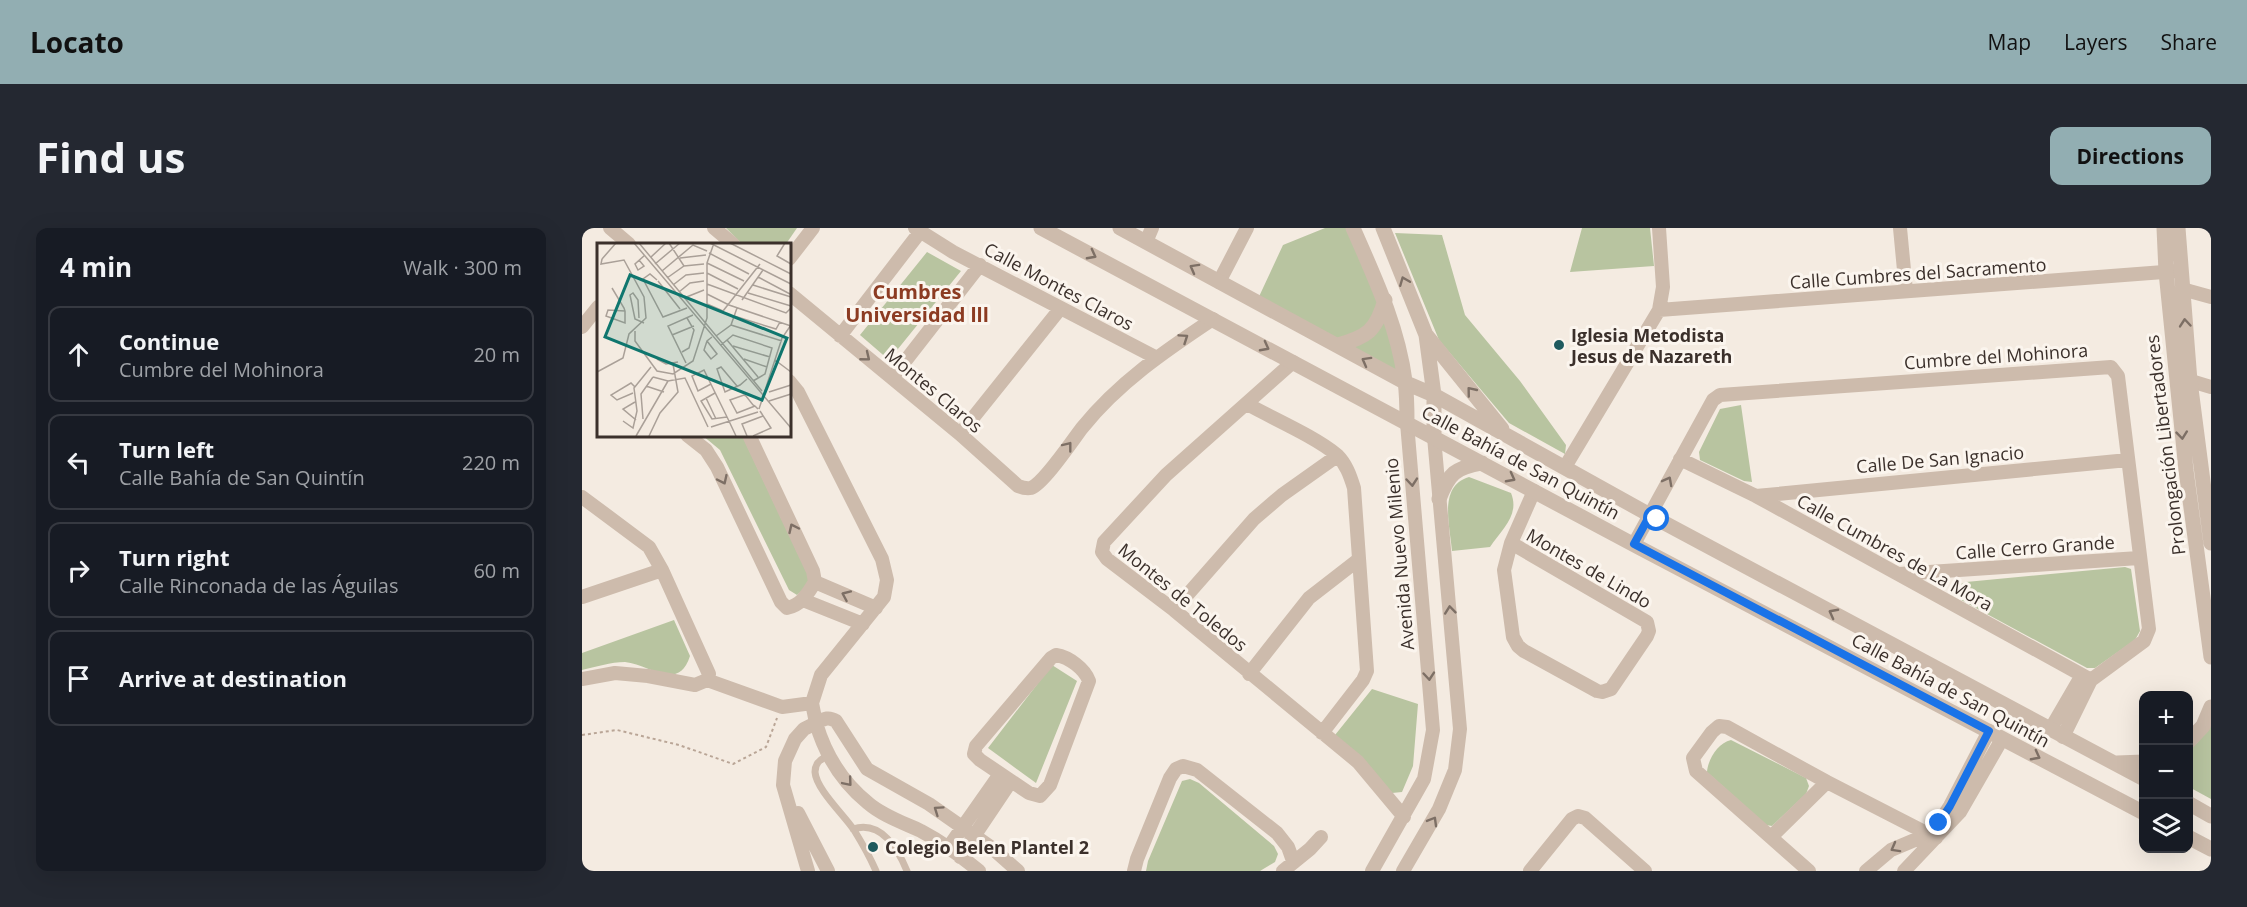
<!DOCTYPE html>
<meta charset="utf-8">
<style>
:root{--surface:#171b24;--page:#242831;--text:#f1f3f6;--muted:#9ea1a6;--line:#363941;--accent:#92aeb2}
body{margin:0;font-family:"Open Sans",sans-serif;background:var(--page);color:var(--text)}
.controls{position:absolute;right:18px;bottom:18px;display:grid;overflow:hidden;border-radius:12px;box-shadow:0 6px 24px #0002}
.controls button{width:54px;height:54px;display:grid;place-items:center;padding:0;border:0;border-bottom:2px solid var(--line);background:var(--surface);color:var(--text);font:30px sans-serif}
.stop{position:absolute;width:18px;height:18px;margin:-14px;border:4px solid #1a73e8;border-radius:50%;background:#fff}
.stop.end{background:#1a73e8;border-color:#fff;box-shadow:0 2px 6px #0008}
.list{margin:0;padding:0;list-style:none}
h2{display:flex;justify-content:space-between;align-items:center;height:78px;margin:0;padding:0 24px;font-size:26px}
h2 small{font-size:20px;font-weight:400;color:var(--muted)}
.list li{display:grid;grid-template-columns:39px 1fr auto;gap:18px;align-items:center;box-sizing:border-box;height:96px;margin:0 12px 12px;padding:0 12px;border:2px solid var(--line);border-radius:12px}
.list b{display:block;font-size:22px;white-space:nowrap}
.list p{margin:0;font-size:20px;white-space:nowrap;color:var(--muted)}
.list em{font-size:20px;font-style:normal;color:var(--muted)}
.icon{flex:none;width:33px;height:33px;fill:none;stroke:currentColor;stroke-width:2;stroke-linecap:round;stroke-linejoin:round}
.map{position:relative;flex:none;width:1629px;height:643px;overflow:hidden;border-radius:12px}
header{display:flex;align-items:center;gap:36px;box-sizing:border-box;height:84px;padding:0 30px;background:var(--accent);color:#111}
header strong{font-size:28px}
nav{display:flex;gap:33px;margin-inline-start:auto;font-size:21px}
.intro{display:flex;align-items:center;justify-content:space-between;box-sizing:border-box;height:144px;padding:0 36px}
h1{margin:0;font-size:42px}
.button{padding:15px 27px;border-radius:12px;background:var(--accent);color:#111;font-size:21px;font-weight:700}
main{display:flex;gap:36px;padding:0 36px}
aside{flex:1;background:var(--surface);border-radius:12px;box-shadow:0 6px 24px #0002}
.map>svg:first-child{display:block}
.green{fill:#b8c4a0}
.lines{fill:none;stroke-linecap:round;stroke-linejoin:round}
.path{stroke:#b9a596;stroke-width:2;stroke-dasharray:3 3;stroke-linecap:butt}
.service{stroke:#cdbbac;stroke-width:7}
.minor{stroke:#cdbbac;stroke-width:14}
.tertiary{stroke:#cdbbac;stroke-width:15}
.oneway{stroke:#7d6f65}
.route{stroke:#1a73e8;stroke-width:8}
.poi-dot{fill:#1f5a5e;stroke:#fbf5ee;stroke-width:2}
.labels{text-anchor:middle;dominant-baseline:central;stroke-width:6;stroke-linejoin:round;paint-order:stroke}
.street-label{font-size:18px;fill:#3b302b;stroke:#fbf5ee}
.poi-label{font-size:18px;font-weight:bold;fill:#3b302b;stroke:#fbf5ee;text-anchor:start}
.neighbourhood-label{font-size:20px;font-weight:bold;fill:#8c3b22;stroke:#fbf5ee}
.inset-road{fill:none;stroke:#aaa098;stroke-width:1.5}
.view{fill:#0f766e;fill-opacity:0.15;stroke:#0f766e;stroke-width:3}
.inset-edge{fill:none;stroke:#3b302b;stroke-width:3}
</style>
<header>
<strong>Locato</strong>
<nav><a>Map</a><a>Layers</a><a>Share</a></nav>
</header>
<div class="intro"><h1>Find us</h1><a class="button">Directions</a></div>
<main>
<aside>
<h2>4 min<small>Walk · 300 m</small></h2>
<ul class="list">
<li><svg class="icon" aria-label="ahead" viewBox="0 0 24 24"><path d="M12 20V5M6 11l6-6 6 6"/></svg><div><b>Continue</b><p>Cumbre del Mohinora</p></div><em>20 m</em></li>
<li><svg class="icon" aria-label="left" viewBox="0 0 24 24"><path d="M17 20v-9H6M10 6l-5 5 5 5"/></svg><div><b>Turn left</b><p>Calle Bahía de San Quintín</p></div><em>220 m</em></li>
<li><svg class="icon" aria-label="right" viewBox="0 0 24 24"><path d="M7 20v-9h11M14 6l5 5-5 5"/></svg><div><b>Turn right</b><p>Calle Rinconada de las Águilas</p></div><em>60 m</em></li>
<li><svg class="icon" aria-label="arrive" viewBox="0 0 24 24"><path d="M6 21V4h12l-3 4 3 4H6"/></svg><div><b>Arrive at destination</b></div></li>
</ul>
</aside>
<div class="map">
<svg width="1629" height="643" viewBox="0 0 1629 643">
<rect width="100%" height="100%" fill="#f4ebe1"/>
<path class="green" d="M 144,0 L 215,0 L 204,16 L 160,16 Z
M 743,0 L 774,0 L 803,72 L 818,152 L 674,75 L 701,17 Z
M 1000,0 L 1068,0 L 1072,38 L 988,44 Z
M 813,5 L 860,7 L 883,87 L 938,153 L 984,217 L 983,226 L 927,195 L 857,112 Z
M 345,24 L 379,43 L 307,132 L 278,107 Z
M 1159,177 L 1170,254 L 1162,253 L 1118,232 L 1117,224 L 1138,181 Z
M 120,207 L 160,207 L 227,349 L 227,357 L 215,367 L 207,362 L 138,222 Z
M 887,249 L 929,265 C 938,287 920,301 908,319 L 870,323 C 868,298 856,258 887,249 Z
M 1543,339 L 1549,341 L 1558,403 L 1553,412 L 1513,440 L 1505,440 L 1379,372 L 1374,363 L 1376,357 L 1384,354 Z
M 92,392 L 108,428 C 96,465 67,436 43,434 C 29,434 13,439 0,442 L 0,425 Z
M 470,437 L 495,453 L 454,555 L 406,520 Z
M 790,461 L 836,476 L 831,538 L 820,564 L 810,565 L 753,507 Z
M 1629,496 L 1629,571 L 1607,559 L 1606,521 L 1615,515 Z
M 1149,512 L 1224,550 L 1227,558 L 1224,566 L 1190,598 L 1184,597 L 1125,544 C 1126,531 1136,515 1149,512 Z
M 608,551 L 617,555 L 692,618 L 696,626 L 693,634 L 678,643 L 564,643 L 566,633 L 600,553 Z"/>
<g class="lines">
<path class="path" d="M 0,507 L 35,502 L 97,517 L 151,536 L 184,519 L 195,490"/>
<path class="service" d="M 246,528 C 238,531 233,535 233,544 C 234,561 262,587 272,602 C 280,615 288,629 294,643
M 271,601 C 299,592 316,621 325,643"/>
<path class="minor" d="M 28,0 L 47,16
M 132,0 L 151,16
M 333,0 L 371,24 L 573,129
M 1318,0 L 1324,63
M 564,14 L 570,0
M 207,31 L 231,0
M 637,54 L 665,0
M 1600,61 L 1629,69
M 207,65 L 378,206 L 436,258 C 441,260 444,261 449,260 C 462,255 490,213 500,200 C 536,155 583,123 631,91
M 1077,82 L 1595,43
M 0,99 L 16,79
M 258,108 L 338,4
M 711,134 L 584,247 L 522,314 L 520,324 L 525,331 L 592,382 L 776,534 L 822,589
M 310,150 L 398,37
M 1599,150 L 1629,159
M 207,153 L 216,164 L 300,331 L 305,352 L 302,369 L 239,447 L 230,475 L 234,495 L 222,501 L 213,511 L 203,533 L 201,557 L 226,643
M 665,176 C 690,190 734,209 755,227 C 764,236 768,247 772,260 L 785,443 L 781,452 L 740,505
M 378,206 L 478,81
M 105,207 L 124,222 L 135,239 L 199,374 L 205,380 C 220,377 226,365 233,354 L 231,343 L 167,207
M 1098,231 L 1174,268 L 1509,452
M 983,239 L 1077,82 L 1081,59 L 1077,0
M 1174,268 L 1546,232
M 0,269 L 67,319 L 80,342 L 127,446 L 125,452 L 113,457 L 66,448 L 33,445 L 0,451
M 929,315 L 1065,394 L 1067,403 L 1065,408 L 1029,461 L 1020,464 L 1015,463 L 942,423 L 936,418 L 931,409 L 922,342 L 929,315 L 952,263
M 1052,316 L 1131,172 L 1138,167 L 1529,139 L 1536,148 L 1567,401 L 1562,413 L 1509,452 L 1481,509
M 1317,346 L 1557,330
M 233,354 L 294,380
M 0,369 L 80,342
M 221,372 L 281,396
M 592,382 L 672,291 L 700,267 L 755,228
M 474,427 C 487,429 503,441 507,453 L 468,557 L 458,568 L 447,565 L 398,532 L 392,526 L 394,518 L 469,430 Z
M 667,446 L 727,370 L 776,332
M 125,452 L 200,479 L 230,475
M 1468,502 L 1500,447
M 216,585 L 246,643
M 1189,609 L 1245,554
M 366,620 L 418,546
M 378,629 L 429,553
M 397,643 C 379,628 360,614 339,603 C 322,595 301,588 286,575 C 260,554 243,526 234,495 C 242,491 246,488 254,493 L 285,541 L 347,576 L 410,620 L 436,643
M 552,643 L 555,631 L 588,550 L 594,541 L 601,538 L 615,542 L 695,605 L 706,619 L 711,633
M 701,643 L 728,621 L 739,609
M 790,643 L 842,551 L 851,502 L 825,195
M 821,643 L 857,581 L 873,542 L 878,501 L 852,209
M 948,643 L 990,591 L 996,588 L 1003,590 L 1063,643
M 1227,643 L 1114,543 L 1111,530 L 1130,504 L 1137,498 L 1145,499 L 1245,554 L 1354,610
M 1284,643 L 1309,622 L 1347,606 L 1357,595 L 1368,578 L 1407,503
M 1322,643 L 1378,584 L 1420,511"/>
<path class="tertiary" d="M 459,0 L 1058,320 L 1562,585
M 538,0 L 824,155 L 852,167 L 1075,291 L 1562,551
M 771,0 C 793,50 816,99 823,153 C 825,167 825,181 825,195
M 801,0 L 844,107 L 852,167 L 852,209
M 1582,0 L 1584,44 L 1604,242 L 1629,429
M 1596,0 L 1608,153 L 1629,315
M 845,108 L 920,201
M 756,117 C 785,109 794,103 803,72
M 857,271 C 867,245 873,240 900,235
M 1606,514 L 1621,498 L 1629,479
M 1535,535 L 1562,534
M 1606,575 L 1629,588
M 1606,609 L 1629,621"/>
</g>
<defs><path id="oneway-chevron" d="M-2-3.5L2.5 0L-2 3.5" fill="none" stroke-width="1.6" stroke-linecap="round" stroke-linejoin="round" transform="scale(1.5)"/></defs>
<g class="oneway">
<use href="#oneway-chevron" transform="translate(510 27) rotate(28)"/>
<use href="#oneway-chevron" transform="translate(612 40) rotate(-151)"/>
<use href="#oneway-chevron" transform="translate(822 53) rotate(-112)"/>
<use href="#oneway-chevron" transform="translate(1603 95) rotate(-95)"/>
<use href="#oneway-chevron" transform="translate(602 110) rotate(-34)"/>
<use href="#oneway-chevron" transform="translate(683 119) rotate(28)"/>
<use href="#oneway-chevron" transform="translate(284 129) rotate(39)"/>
<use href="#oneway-chevron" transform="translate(784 133) rotate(-151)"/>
<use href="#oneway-chevron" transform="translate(889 163) rotate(-129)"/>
<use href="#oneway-chevron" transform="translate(1600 207) rotate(84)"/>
<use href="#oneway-chevron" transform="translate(486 218) rotate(-52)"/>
<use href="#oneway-chevron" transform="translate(929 250) rotate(28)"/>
<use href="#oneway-chevron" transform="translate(141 252) rotate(65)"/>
<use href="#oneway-chevron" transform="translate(1086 253) rotate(-62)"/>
<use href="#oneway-chevron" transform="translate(830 254) rotate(85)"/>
<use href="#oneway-chevron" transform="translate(211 300) rotate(-115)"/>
<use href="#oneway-chevron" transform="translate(264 367) rotate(-156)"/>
<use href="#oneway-chevron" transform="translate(868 382) rotate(-96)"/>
<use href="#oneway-chevron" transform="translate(1251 385) rotate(-152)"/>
<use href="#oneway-chevron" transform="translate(847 448) rotate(85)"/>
<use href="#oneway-chevron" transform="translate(1454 528) rotate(28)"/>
<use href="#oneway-chevron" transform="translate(266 554) rotate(50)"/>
<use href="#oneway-chevron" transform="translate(356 582) rotate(-145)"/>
<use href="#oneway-chevron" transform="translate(851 593) rotate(-60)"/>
<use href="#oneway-chevron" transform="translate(1313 620) rotate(151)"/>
</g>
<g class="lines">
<path class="route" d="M 1075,291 L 1068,287 L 1052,316 L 1407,503 L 1368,578 L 1357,595"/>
</g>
<g class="poi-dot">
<circle cx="977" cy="117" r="6"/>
<circle cx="291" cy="619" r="6"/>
</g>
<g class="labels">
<g class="street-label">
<text transform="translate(1336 45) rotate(-4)">Calle Cumbres del Sacramento</text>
<text transform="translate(477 58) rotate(28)">Calle Montes Claros</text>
<text transform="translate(1414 128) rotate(-4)">Cumbre del Mohinora</text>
<text transform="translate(352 162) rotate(40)">Montes Claros</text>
<text transform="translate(1583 217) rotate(-97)">Prolongación Libertadores</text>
<text transform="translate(1358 231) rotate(-5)">Calle De San Ignacio</text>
<text transform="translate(939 234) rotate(28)">Calle Bahía de San Quintín</text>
<text transform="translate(1453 319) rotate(-4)">Calle Cerro Grande</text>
<text transform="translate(1313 324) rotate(29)">Calle Cumbres de La Mora</text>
<text transform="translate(817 326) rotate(-95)">Avenida Nuevo Milenio</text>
<text transform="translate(1007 340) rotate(30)">Montes de Lindo</text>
<text transform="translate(601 369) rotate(39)">Montes de Toledos</text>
<text transform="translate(1369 462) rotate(28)">Calle Bahía de San Quintín</text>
</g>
<g class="poi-label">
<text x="989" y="107">Iglesia Metodista<tspan x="989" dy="21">Jesus de Nazareth</tspan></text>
<text x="303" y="619">Colegio Belen Plantel 2</text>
</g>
<g class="neighbourhood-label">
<text x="335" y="63">Cumbres<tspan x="335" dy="23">Universidad lll</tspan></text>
</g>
</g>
<g transform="translate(15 15)">
<rect width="194" height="194" fill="#f4ebe1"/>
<path class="inset-road" d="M 37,0 L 194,185M 42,0 L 165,148M 72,0 L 87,23M 113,0 L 194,41M 133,0 L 194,31M 188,0 L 180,13 L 194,21M 112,10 L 152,31M 54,14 L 69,0M 83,15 L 109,12M 5,16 L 19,0M 42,17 L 47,23 L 41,27 L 38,21 L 48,12M 110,20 L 147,38M 58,21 L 83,0M 65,28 L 96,2 L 110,8M 110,30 L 141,46M 161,34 L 193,51M 70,35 L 87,23 L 107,21M 60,37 L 53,31 L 46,36 L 66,74 L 90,65M 61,38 L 83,66M 110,41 L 189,70 L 194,65M 76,42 L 89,32 L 107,30M 156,42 L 194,54M 15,45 L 27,65 L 28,68 L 28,80 L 9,73 L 11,67 L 28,68M 82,49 L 93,40 L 107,38M 151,50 L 194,63M 110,51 L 132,62 L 194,83M 87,55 L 107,47M 145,57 L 166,27M 110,61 L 126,68 L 163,21M 137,73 L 179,86 L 183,79M 42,75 L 41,57 L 36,50 L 33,52 L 38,76 L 47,80M 134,82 L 185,98M 38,88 L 38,98 L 60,128 L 76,131 L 96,118 L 110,75 L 110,20 L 117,0M 75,92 L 97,83M 119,93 L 134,82 L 140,65M 130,97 L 161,134M 110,98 L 120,111 L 114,116 L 107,107 L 110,98 L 115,94M 124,102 L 136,92 L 175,105 L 168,131 L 156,138M 136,103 L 173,114M 85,109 L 92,105 L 97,87 L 90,75M 60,116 L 69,121 L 81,119M 147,116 L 170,124M 178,117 L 194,129M 89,120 L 71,83 L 96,72M 0,129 L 26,115 L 32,91 L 49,75 L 47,54 L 27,17 L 4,21 L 5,16M 56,134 L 71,138 L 88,135 L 111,184M 114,141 L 101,148 L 95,133 L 107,127 L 131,176 L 139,193M 49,143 L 67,149M 140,143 L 124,124 L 120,126 L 128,149 L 143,142 L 150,136M 172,149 L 194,142M 36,150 L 20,157 L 14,152 L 34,140 L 38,144M 118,150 L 104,158 L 115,176 L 130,174M 109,155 L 119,176M 172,158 L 194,151M 38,159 L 26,166 L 39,177M 158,163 L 140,170 L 133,157 L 147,152 L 149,153 L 156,162 L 158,163 L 161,166M 162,166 L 185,95 L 194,82M 46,176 L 44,151 L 56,134M 26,178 L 36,185 L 40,168 L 37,145 L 54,124M 114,184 L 161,169M 39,193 L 71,138M 52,193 L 63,170 L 81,149 L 76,121M 150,193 L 145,181 L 166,173M 156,193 L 174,185 L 163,168"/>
<path class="view" d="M 33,32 L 190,95 L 165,157 L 8,94 Z"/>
<rect width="194" height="194" class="inset-edge"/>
</g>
</svg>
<div class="controls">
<button>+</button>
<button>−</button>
<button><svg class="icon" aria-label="layers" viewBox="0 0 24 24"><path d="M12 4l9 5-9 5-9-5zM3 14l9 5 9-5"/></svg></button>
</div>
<div class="stop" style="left:1075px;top:291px"></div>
<div class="stop end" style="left:1357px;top:595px"></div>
</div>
</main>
